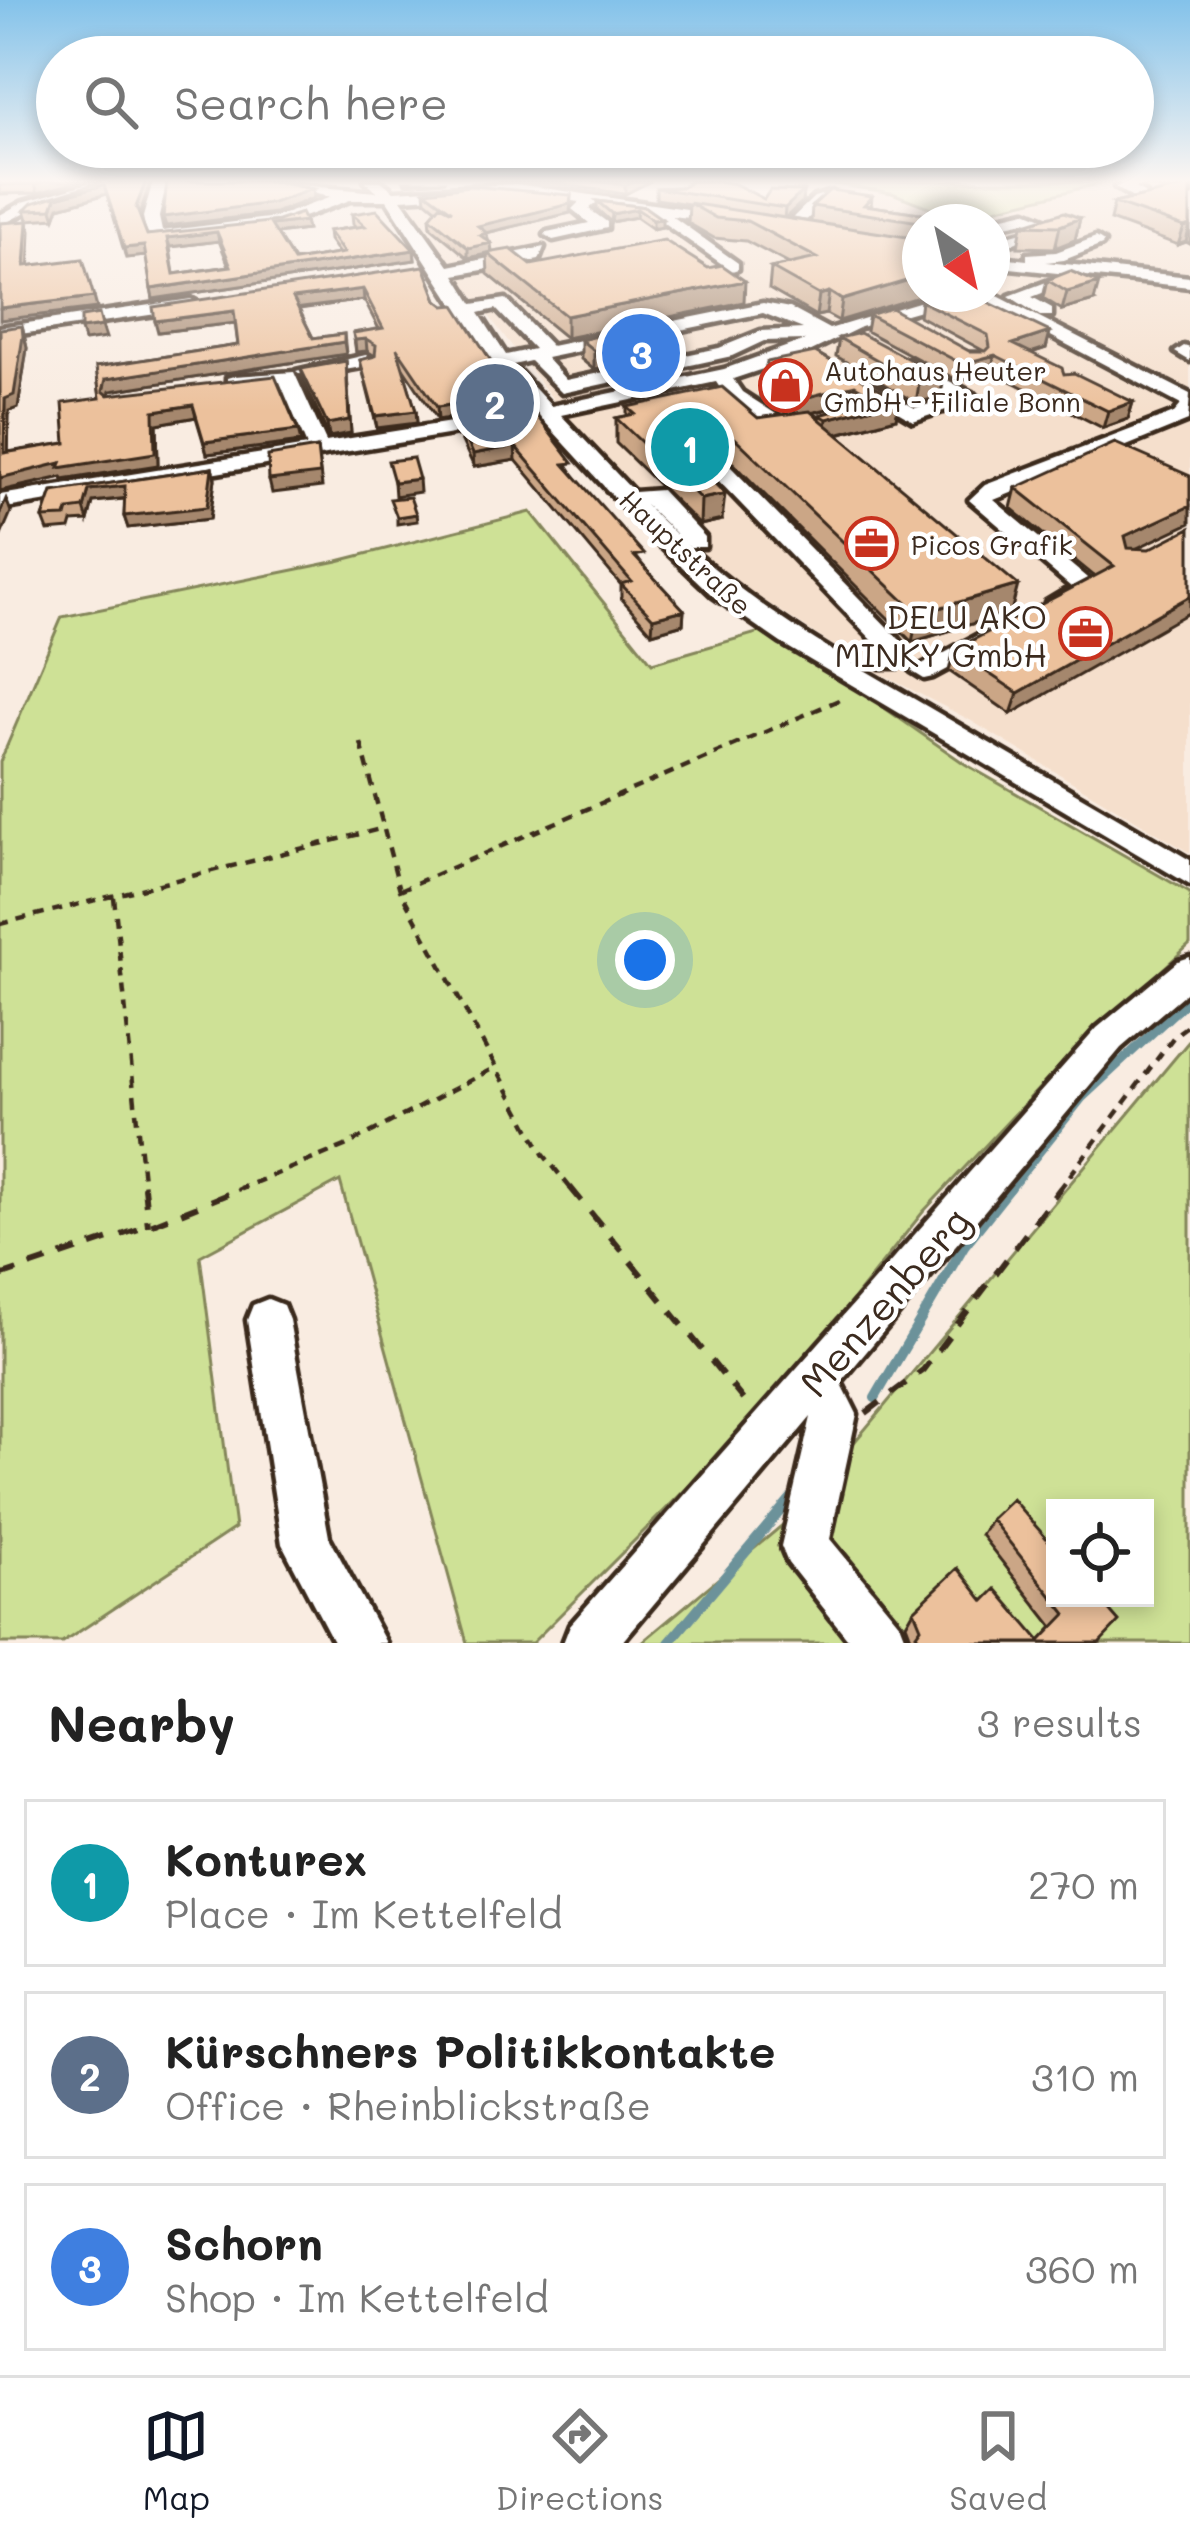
<!DOCTYPE html>
<meta charset="utf-8">
<style>
:root{--surface:#fff;--page:#f6f6f6;--text:#222;--muted:#767676;--line:#e0e0e0;--accent:#111827}
body{margin:0;font-family:Mali,sans-serif;background:var(--page);color:var(--text)}
.controls{position:absolute;right:36px;bottom:36px;display:grid;overflow:hidden;border-radius:0px;box-shadow:0 6px 18px #0003}
.controls button{width:108px;height:108px;display:grid;place-items:center;padding:0;border:0;border-bottom:3px solid var(--line);background:var(--surface);color:var(--text);font:60px sans-serif}
.compass{position:absolute;left:902px;top:204px;width:108px;height:108px;border-radius:50%;background:var(--surface);box-shadow:0 6px 18px #0003;rotate:146deg}
.you{position:absolute;left:645px;top:960px;width:42px;height:42px;margin:-30px;border:9px solid #fff;border-radius:50%;background:#1a73e8;box-shadow:0 0 0 18px #1a73e833}
.badge{display:grid;place-items:center;width:78px;height:78px;border-radius:50%;background:var(--accent);color:#fff;font-size:39px;font-weight:700}
.pin{position:absolute;translate:-50% -50%;border:6px solid #fff;box-shadow:0 3px 12px #0006}
.list{margin:0;padding:0;list-style:none}
h2{display:flex;justify-content:space-between;align-items:center;height:156px;margin:0;padding:0 48px;font-size:51px}
h2 small{font-size:39px;font-weight:400;color:var(--muted)}
.list li{display:grid;grid-template-columns:78px 1fr auto;gap:36px;align-items:center;box-sizing:border-box;height:168px;margin:0 24px 24px;padding:0 24px;border:3px solid var(--line);border-radius:0px}
.list b{display:block;font-size:45px;white-space:nowrap}
.list p{margin:0;font-size:39px;white-space:nowrap;color:var(--muted)}
.list em{font-size:39px;font-style:normal;color:var(--muted)}
.icon{flex:none;width:66px;height:66px;fill:none;stroke:currentColor;stroke-width:2;stroke-linecap:round;stroke-linejoin:round}
.map{position:relative;flex:none;width:1190px;height:1643px;overflow:hidden}
.search{position:absolute;background:var(--surface);box-shadow:0 6px 18px #0003;left:36px;right:36px;top:36px;height:132px;display:flex;align-items:center;gap:30px;box-sizing:border-box;padding:0 42px;border-radius:66px;color:var(--muted);font-size:45px}
.sheet{height:732px;background:var(--surface)}
nav{display:flex;justify-content:space-around;align-items:center;box-sizing:border-box;height:168px;border-top:3px solid var(--line);background:var(--surface);font-size:33px;color:var(--muted)}
nav a{display:grid;justify-items:center;gap:6px}
nav .on{color:var(--accent)}
.map>svg:first-child{display:block}
.built{fill:#f5dfcc}
.green{fill:#cee196;stroke:#84865a;stroke-width:3;fill-rule:evenodd}
.lines{fill:none;stroke-linecap:round;stroke-linejoin:round}
.stream-far1{stroke:#6c929a;stroke-width:9}
.stream{stroke:#6c929a;stroke-width:10}
.minor-casing{stroke:#3b2a1e;stroke-width:9}
.path-far1{stroke:#3b2a1e;stroke-width:4.5;stroke-dasharray:10 8;stroke-linecap:butt}
.path{stroke:#3b2a1e;stroke-width:6;stroke-dasharray:18 14;stroke-linecap:butt}
.minor{fill:#fff;fill-rule:evenodd}
.wall{fill:#cba686;stroke:#3b2a1e;stroke-width:3;fill-rule:evenodd}
.shaded-wall{fill:#a5876d;stroke:#3b2a1e;stroke-width:3}
.building{fill:#ecc19c;stroke:#3b2a1e;stroke-width:3;fill-rule:evenodd}
.labels{text-anchor:middle;dominant-baseline:central;stroke-width:9;stroke-linejoin:round;paint-order:stroke}
.far-poi-label{font-size:27px;fill:#3b2a1e;stroke:#fff;text-anchor:start}
.far-street-label{font-size:27px;fill:#3b2a1e;stroke:#fff}
.poi-label{font-size:33px;fill:#3b2a1e;stroke:#fff;text-anchor:end}
.near-street-label{font-size:39px;fill:#3b2a1e;stroke:#fff}
</style>
<div class="map">
<svg width="1190" height="1643" viewBox="0 0 1190 1643">
<rect width="100%" height="100%" fill="#f9ece1"/>
<filter id="ink" filterUnits="userSpaceOnUse"><feTurbulence type="fractalNoise" baseFrequency=".00833" numOctaves="2"/><feDisplacementMap in="SourceGraphic" scale="24" xChannelSelector="R" yChannelSelector="G"/><feConvolveMatrix kernelMatrix="1 2 1 2 8 2 1 2 1" color-interpolation-filters="sRGB"/></filter>
<g filter="url(#ink)">
<path class="built" d="M 801,181 L 892,193 L 957,218 L 1111,181 L 1190,183 L 1190,275 L 992,256 L 992,222 L 920,222 L 920,245 L 753,218 Z
M 513,190 L 920,254 L 920,294 L 992,294 L 992,264 L 1190,284 L 1190,853 L 968,719 L 860,663 L 728,577 L 574,427 L 401,201 L 410,196 Z"/>
<path class="green" d="M 816,181 L 1111,181 L 957,218 L 892,193 Z
M 531,512 L 652,663 L 760,632 L 873,700 L 965,764 L 1190,893 L 1190,944 L 1072,1053 L 923,1212 L 763,1412 L 532,1643 L 467,1643 L 340,1181 L 200,1256 L 235,1528 L 62,1643 L 0,1643 L 0,762 L 62,617 L 338,561 Z
M 1190,1040 L 1190,1643 L 641,1643 L 791,1518 ZM 1055,1508 L 1145,1508 L 1145,1598 L 1055,1598 Z"/>
<g class="lines">
<path class="stream-far1" d="M 1009,1190 L 1082,1098 L 1190,998"/>
<path class="stream" d="M 875,1398 L 964,1246 L 1011,1187
M 669,1643 L 798,1490"/>
<defs>
<path id="minor" d="M 96,181 L 118,181 L 33,208 L 0,226 L 0,215 L 23,202 Z
M 153,181 L 167,181 L 159,217 L 162,231 L 276,217 L 331,197 L 251,181 L 377,192 L 365,181 L 381,181 L 394,191 L 516,184 L 728,215 L 733,217 L 733,223 L 672,216 L 738,263 L 738,269 L 732,271 L 648,212 L 595,204 L 589,209 L 607,222 L 607,228 L 553,240 L 545,235 L 547,232 L 589,223 L 572,209 L 579,202 L 516,192 L 401,199 L 449,266 L 544,247 L 539,260 L 455,275 L 473,304 L 506,299 L 551,346 L 763,303 L 790,308 L 829,329 L 945,294 L 992,293 L 1190,394 L 1188,421 L 994,500 L 1099,588 L 1058,609 L 1046,602 L 1071,587 L 969,500 L 985,485 L 1174,413 L 1181,405 L 973,295 L 861,327 L 799,357 L 733,379 L 742,392 L 790,423 L 809,422 L 809,430 L 780,434 L 728,400 L 716,382 L 561,415 L 634,492 L 661,490 L 705,537 L 705,547 L 689,547 L 644,503 C 732,596 826,648 935,711 C 1020,761 1105,810 1190,860 L 1190,885 L 781,643 L 713,596 L 647,533 L 542,419 L 0,509 L 0,495 L 307,446 L 280,382 L 227,386 L 227,378 L 234,376 L 294,372 L 326,442 L 532,409 L 493,366 L 387,200 L 350,200 L 279,226 L 155,242 L 147,237 L 143,217 ZM 496,309 L 534,349 L 506,355 L 479,313 ZM 763,313 L 803,329 L 761,331 L 719,348 L 566,380 L 546,358 ZM 805,340 L 724,369 L 551,406 L 513,365 L 530,361 L 562,393 L 732,356 L 764,341 Z
M 1128,181 L 1150,181 L 1135,188 L 1146,194 L 1146,200 L 1136,200 L 1115,187 Z
M 1151,181 L 1190,185 L 1190,193 L 1153,184 Z
M 832,192 L 837,199 L 824,203 L 793,233 L 783,233 L 783,227 L 814,197 Z
M 1026,211 L 1064,227 L 992,250 L 992,240 L 1041,227 L 1025,221 L 992,228 L 987,220 Z
M 1096,237 L 1104,242 L 1102,245 L 1064,260 L 1046,262 L 1190,277 L 1190,287 L 992,266 L 992,256 L 1027,260 L 1027,254 L 1056,252 Z
M 1049,281 L 1063,285 L 1032,297 L 1052,308 L 1052,316 L 1040,316 L 1009,296 Z
M 191,299 L 200,304 L 197,308 L 0,337 L 0,327 Z
M 1184,346 L 1190,348 L 1190,361 L 1175,352 Z
M 366,355 L 373,357 L 373,365 L 305,377 L 296,371 Z
M 909,360 L 976,395 L 979,399 L 913,421 L 852,385 L 869,381 L 915,408 L 952,398 L 902,370 L 902,362 Z
M 722,465 L 730,466 L 899,639 L 903,644 L 898,667 L 880,667 L 877,645 L 714,476 L 711,471 Z
M 989,629 L 998,632 L 1002,637 L 998,642 L 933,677 L 924,679 L 911,671 Z
M 1190,957 L 1190,989 L 1121,1048 L 841,1382 L 857,1414 L 830,1539 L 901,1625 L 908,1643 L 851,1643 L 788,1563 L 781,1546 L 811,1417 L 621,1643 L 563,1643 L 570,1625 L 1097,1028 L 1178,961 Z
M 268,1299 L 283,1305 L 289,1320 L 329,1537 L 386,1643 L 334,1643 L 282,1544 L 247,1320 L 253,1305 Z"/>
</defs>
<use href="#minor" class="minor-casing"/>
<path class="path-far1" d="M 361,743 L 400,890 L 543,1154 L 572,1190
M 400,890 L 846,697
M 114,897 L 144,1190
M 0,924 L 384,828
M 237,1190 L 345,1146 L 492,1069
M 1059,1190 L 1175,1035 L 1190,1024"/>
<path class="path" d="M 144,1187 L 148,1226
M 570,1187 L 748,1406
M 0,1276 L 148,1226 L 245,1187
M 866,1413 L 923,1370 L 1061,1187"/>
<use href="#minor" class="minor"/>
</g>
<path class="wall" d="M 0,181 L 81,181 L 38,193 L 0,194 Z
M 103,181 L 139,214 L 147,235 L 305,221 L 307,230 L 277,234 L 294,261 L 339,254 L 329,240 L 328,231 L 356,227 L 353,224 L 352,214 L 414,250 L 415,260 L 153,299 L 146,256 L 126,258 L 107,194 L 59,207 L 55,218 L 28,220 L 25,210 ZM 219,241 L 229,266 L 174,274 L 170,247 Z
M 515,181 L 651,181 L 625,194 L 551,183 Z
M 689,181 L 718,181 L 764,199 L 803,191 L 802,202 L 785,218 L 811,222 L 812,206 L 872,196 L 871,206 L 927,214 L 926,222 L 920,222 L 920,236 L 917,240 L 911,239 L 920,245 L 920,294 L 929,294 L 839,321 L 826,314 L 816,316 L 769,289 L 771,268 L 789,264 L 746,241 L 714,238 L 688,223 L 689,204 L 656,199 L 656,188 L 683,187 Z
M 1190,186 L 1190,244 L 1186,242 L 1178,245 L 1110,220 L 1114,203 Z
M 425,191 L 570,213 L 486,233 L 492,252 L 531,265 L 744,302 L 566,338 L 488,274 L 487,254 L 468,258 L 431,227 L 430,217 L 437,209 L 426,200 Z
M 597,201 L 645,207 L 662,227 L 653,229 L 636,217 L 611,222 L 597,209 Z
M 1080,218 L 1075,240 L 1055,248 L 1018,247 L 1022,225 Z
M 424,266 L 437,300 L 513,395 L 513,407 L 438,420 L 402,366 L 416,411 L 417,423 L 377,428 L 360,360 L 375,356 L 367,351 L 356,352 L 353,333 L 379,329 L 364,300 L 299,309 L 313,338 L 344,334 L 346,354 L 110,391 L 109,395 L 298,430 L 301,442 L 207,454 L 196,417 L 157,424 L 158,465 L 63,480 L 62,477 L 0,491 L 1,360 L 22,326 L 27,348 L 18,408 L 9,411 L 8,452 L 66,443 L 100,398 L 96,367 L 238,345 L 235,323 L 158,332 Z
M 1047,280 L 1094,301 L 1062,310 L 1043,298 Z
M 921,301 L 1050,332 L 1046,348 L 1031,353 L 1064,374 L 1133,402 L 1128,419 L 1103,428 L 991,371 L 959,381 L 866,331 L 869,315 L 969,351 L 984,351 L 919,316 Z
M 659,338 L 658,356 L 594,370 L 581,359 L 581,340 Z
M 839,338 L 944,378 L 940,397 L 916,403 L 836,356 Z
M 815,352 L 899,400 L 896,418 L 838,434 L 1011,612 L 912,642 L 733,463 L 723,461 L 698,466 L 722,520 L 700,525 L 616,443 L 616,418 L 627,416 L 627,407 L 758,418 L 788,414 L 760,396 L 762,379 ZM 852,403 L 856,405 L 820,415 L 820,418 L 813,413 Z
M 346,361 L 351,433 L 329,437 L 304,381 L 301,369 Z
M 534,412 L 573,474 L 644,567 L 684,610 L 683,624 L 652,633 L 621,598 L 621,585 L 516,460 L 474,467 L 460,437 L 459,424 Z
M 212,468 L 215,479 L 210,519 L 128,528 L 124,516 L 125,499 L 93,502 L 88,521 L 72,522 L 70,529 L 48,531 L 43,518 L 52,492 Z
M 1016,488 L 1136,548 L 1011,714 L 949,671 L 954,650 L 1094,576 L 1011,508 Z
M 991,1519 L 1099,1643 L 910,1643 L 912,1640 L 906,1624 L 914,1610 L 984,1601 L 1040,1641 L 1053,1627 L 981,1535 Z"/>
<path class="shaded-wall" d="M 47,181 L 81,181 L 38,193 L 35,184 Z
M 146,181 L 151,181 L 139,216 L 136,207 Z
M 404,181 L 446,181 L 405,184 Z
M 634,181 L 651,181 L 625,194 L 625,185 Z
M 104,185 L 107,194 L 59,207 L 55,218 L 52,209 L 56,197 Z
M 313,189 L 314,198 L 275,213 L 166,226 L 163,217 Z
M 803,191 L 802,202 L 784,219 L 785,208 Z
M 571,195 L 570,213 L 481,234 L 487,233 L 487,243 L 478,235 L 478,226 Z
M 637,209 L 636,217 L 611,222 L 612,214 Z
M 1080,218 L 1075,240 L 1055,248 L 1060,226 Z
M 662,219 L 662,227 L 653,229 L 653,220 Z
M 28,221 L 31,231 L 29,277 L 25,266 Z
M 305,221 L 307,230 L 273,234 L 271,225 Z
M 1190,225 L 1186,242 L 1178,245 L 1184,227 Z
M 217,232 L 219,241 L 170,247 L 167,238 Z
M 491,243 L 492,253 L 468,258 L 468,248 Z
M 144,246 L 147,256 L 126,258 L 124,248 Z
M 414,250 L 415,260 L 153,299 L 151,289 Z
M 920,251 L 920,294 L 929,294 L 839,321 L 842,300 L 915,260 Z
M 745,281 L 744,302 L 566,338 L 566,316 Z
M 1099,283 L 1094,301 L 1062,310 L 1067,292 Z
M 363,289 L 364,300 L 295,309 L 293,298 Z
M 829,292 L 826,314 L 816,316 L 819,295 Z
M 94,297 L 97,308 L 0,320 L 0,308 Z
M 234,311 L 236,323 L 158,332 L 155,321 Z
M 22,326 L 27,348 L 18,408 L 9,411 L 8,465 L 4,453 L 5,399 Z
M 102,326 L 106,338 L 84,341 L 81,329 Z
M 1050,332 L 1046,348 L 1009,360 L 1013,344 Z
M 659,338 L 658,356 L 594,370 L 594,351 Z
M 366,339 L 367,351 L 356,352 L 355,340 Z
M 344,342 L 346,354 L 110,391 L 106,403 L 103,391 L 106,379 Z
M 995,355 L 991,371 L 959,381 L 962,364 Z
M 346,361 L 351,433 L 329,437 L 327,424 Z
M 944,378 L 940,397 L 916,403 L 919,384 Z
M 855,385 L 852,403 L 794,417 L 796,400 Z
M 513,395 L 513,407 L 438,420 L 437,407 Z
M 899,400 L 896,418 L 825,437 L 827,419 Z
M 1133,402 L 1128,419 L 1103,428 L 1108,411 Z
M 193,405 L 196,417 L 157,424 L 158,465 L 63,480 L 62,477 L 0,491 L 0,478 L 154,411 Z
M 416,411 L 417,423 L 377,428 L 375,416 Z
M 298,430 L 301,442 L 207,454 L 204,442 Z
M 724,435 L 723,461 L 677,471 L 678,446 Z
M 515,446 L 516,460 L 474,467 L 473,454 Z
M 317,448 L 322,487 L 272,493 L 269,480 Z
M 212,468 L 215,479 L 210,519 L 128,528 L 124,516 Z
M 419,479 L 420,492 L 395,496 L 394,482 Z
M 125,486 L 129,498 L 93,502 L 88,521 L 84,508 L 89,490 Z
M 725,494 L 722,520 L 700,525 L 701,499 Z
M 6,499 L 11,512 L 0,538 L 0,513 Z
M 1190,506 L 1190,523 L 1118,557 L 1125,536 Z
M 416,514 L 417,521 L 397,524 L 397,517 Z
M 1018,585 L 1011,612 L 912,642 L 918,614 Z
M 1190,596 L 1190,612 L 1011,714 L 1018,693 Z
M 684,610 L 683,624 L 652,633 L 653,618 Z"/>
<path class="building" d="M 0,181 L 47,181 L 35,184 L 0,185 Z
M 103,181 L 146,181 L 136,207 L 147,235 L 278,221 L 301,213 L 305,221 L 271,225 L 294,261 L 344,253 L 328,231 L 365,226 L 352,214 L 377,210 L 414,250 L 151,289 L 144,246 L 124,248 L 104,185 L 56,197 L 52,209 L 25,210 L 32,203 ZM 217,232 L 231,266 L 174,274 L 167,238 Z
M 167,181 L 270,181 L 313,189 L 273,203 L 163,217 Z
M 596,181 L 634,181 L 625,185 Z
M 692,181 L 718,181 L 735,184 L 764,199 L 770,190 L 803,191 L 785,208 L 656,188 L 683,187 Z
M 470,186 L 571,195 L 570,204 L 478,226 L 487,233 L 480,235 L 491,243 L 468,248 L 430,217 L 440,205 L 452,211 L 425,191 Z
M 1190,186 L 1190,225 L 1184,227 L 1114,203 Z
M 830,190 L 872,196 L 864,205 L 927,214 L 920,222 L 812,206 Z
M 597,201 L 645,207 L 662,219 L 653,220 L 637,209 L 612,214 Z
M 689,203 L 907,237 L 920,245 L 920,251 L 915,260 L 920,262 L 920,277 L 842,300 L 829,292 L 819,295 L 771,268 L 817,258 L 747,221 L 716,218 Z
M 1064,212 L 1080,218 L 1060,226 L 1022,225 Z
M 28,221 L 25,266 L 83,259 L 94,297 L 0,308 L 0,223 Z
M 664,240 L 708,268 L 722,265 L 745,281 L 566,316 L 487,253 L 511,249 L 531,265 Z
M 424,266 L 437,300 L 445,306 L 455,305 L 513,395 L 437,407 L 397,348 L 416,411 L 375,416 L 360,360 L 375,356 L 376,345 L 366,339 L 355,340 L 353,333 L 383,328 L 363,289 L 293,298 L 313,338 L 344,334 L 344,342 L 106,379 L 103,391 L 108,395 L 275,376 L 298,430 L 204,442 L 193,405 L 154,411 L 155,453 L 59,468 L 61,463 L 0,478 L 0,329 L 22,326 L 23,336 L 14,395 L 5,399 L 4,453 L 66,443 L 63,403 L 100,398 L 96,367 L 238,345 L 234,311 L 155,321 L 153,307 Z
M 1070,271 L 1099,283 L 1067,292 L 1047,280 Z
M 944,294 L 971,294 L 1050,332 L 1013,344 L 1062,368 L 1064,374 L 1074,373 L 1133,402 L 1108,411 L 995,355 L 962,364 L 869,315 L 891,308 L 969,351 L 986,351 L 990,347 L 988,335 L 921,301 Z
M 99,314 L 102,326 L 81,329 L 81,317 Z
M 644,324 L 659,338 L 594,351 L 581,340 Z
M 860,333 L 944,378 L 919,384 L 839,338 Z
M 815,352 L 899,400 L 827,419 L 820,415 L 864,403 L 870,394 L 855,385 L 796,400 L 762,379 L 767,362 Z
M 346,361 L 349,420 L 327,424 L 301,369 Z
M 722,387 L 758,418 L 810,411 L 1018,585 L 918,614 L 735,438 L 724,435 L 678,446 L 725,494 L 701,499 L 616,418 L 635,414 L 627,407 Z
M 534,412 L 573,463 L 564,464 L 644,554 L 634,556 L 684,610 L 653,618 L 621,584 L 631,581 L 515,446 L 473,454 L 459,424 Z
M 1115,443 L 1190,476 L 1190,506 L 1125,536 L 1128,548 L 1149,549 L 1190,528 L 1190,596 L 1018,693 L 954,650 L 1114,566 L 1016,488 Z
M 317,448 L 320,474 L 269,480 L 268,456 Z
M 413,458 L 419,479 L 394,482 L 388,461 Z
M 212,468 L 207,507 L 124,516 L 125,486 L 89,490 L 84,508 L 68,510 L 66,517 L 43,518 L 52,492 Z
M 410,497 L 416,514 L 397,517 L 390,499 Z
M 1012,1499 L 1055,1548 L 1055,1598 L 1098,1598 L 1119,1622 L 1099,1643 L 923,1643 L 916,1634 L 921,1627 L 914,1610 L 958,1568 L 984,1601 L 996,1589 L 1040,1641 L 1066,1614 L 991,1519 Z"/>
</g>
<linearGradient id="sky" x2="0" y2="1"><stop stop-color="#83c2ea"/><stop offset="0.44" stop-color="#fcf6f2"/><stop offset="1" stop-color="#fcf6f2" stop-opacity="0"/></linearGradient>
<rect width="1190" height="411" fill="url(#sky)"/>
<defs>
<symbol id="shop-ring" viewBox="-11 -11 22 22"><circle r="9.5" fill="#fff" stroke="#c8321e" stroke-width="1.5"/><path d="M-5-2.5h2.3a2.7 3.5 0 0 1 5.4 0H5L5.5 6h-11ZM-1.5-2.5h3a1.5 2.3 0 0 0-3 0Z" fill="#c8321e"/></symbol>
<symbol id="office-ring" viewBox="-11 -11 22 22"><circle r="9.5" fill="#fff" stroke="#c8321e" stroke-width="1.5"/><path d="M-6-3h4V-5.5h4V-3h4V5H-6ZM-1-4.5V-3h2v-1.5ZM-6 0V1H6V0Z" fill="#c8321e"/></symbol>
</defs>
<g fill-rule="evenodd">
<use href="#shop-ring" x="756" y="356" width="59" height="59"/>
<use href="#office-ring" x="842" y="514" width="59" height="59"/>
<use href="#office-ring" x="1056" y="604" width="59" height="59"/>
</g>
<g class="labels">
<g class="far-poi-label">
<text x="824" y="370">Autohaus Heuter<tspan x="824" dy="31">GmbH - Filiale Bonn</tspan></text>
<text x="911" y="544">Picos Grafik</text>
</g>
<g class="far-street-label">
<text transform="translate(686 552) rotate(43)">Hauptstraße</text>
</g>
<g class="poi-label">
<text x="1047" y="615">DELU AKO<tspan x="1047" dy="38">MINKY GmbH</tspan></text>
</g>
<g class="near-street-label">
<text transform="translate(884 1301) rotate(-49)">Menzenberg</text>
</g>
</g>
</svg>
<div class="controls">
<button><svg class="icon" aria-label="locate" viewBox="0 0 24 24"><circle cx="12" cy="12" r="6"/><path d="M12 2v4M12 18v4M2 12h4M18 12h4"/></svg></button>
</div>
<svg class="compass" viewBox="-18 -18 36 36"><path d="M0-13l5 13h-10z" fill="#e53935"/><path d="M0 13l5-13h-10z" fill="#767676"/></svg>
<div class="you"></div>
<div class="pin badge" style="left:690px;top:447px;background:#0f9aa8">1</div>
<div class="pin badge" style="left:495px;top:403px;background:#5c6f8a">2</div>
<div class="pin badge" style="left:641px;top:353px;background:#3f7fe0">3</div>
<div class="search"><svg class="icon" aria-label="search" viewBox="0 0 24 24"><circle cx="10" cy="10" r="6"/><path d="M15 15l6 6"/></svg>Search here</div>
</div>
<section class="sheet">
<h2>Nearby<small>3 results</small></h2>
<ul class="list">
<li><span class="badge" style="background:#0f9aa8">1</span><div><b>Konturex</b><p>Place · Im Kettelfeld</p></div><em>270 m</em></li>
<li><span class="badge" style="background:#5c6f8a">2</span><div><b>Kürschners Politikkontakte</b><p>Office · Rheinblickstraße</p></div><em>310 m</em></li>
<li><span class="badge" style="background:#3f7fe0">3</span><div><b>Schorn</b><p>Shop · Im Kettelfeld</p></div><em>360 m</em></li>
</ul>
</section>
<nav>
<a class="on"><svg class="icon" aria-label="map" viewBox="0 0 24 24"><path d="M3 6l6-2 6 2 6-2v14l-6 2-6-2-6 2zM9 4v14M15 6v14"/></svg>Map</a>
<a><svg class="icon" aria-label="directions" viewBox="0 0 24 24"><path d="M12 3l9 9-9 9-9-9zM9 14v-3h6M13 9l2 2-2 2"/></svg>Directions</a>
<a><svg class="icon" aria-label="saved" viewBox="0 0 24 24"><path d="M7 4h10v16l-5-4-5 4z"/></svg>Saved</a>
</nav>
